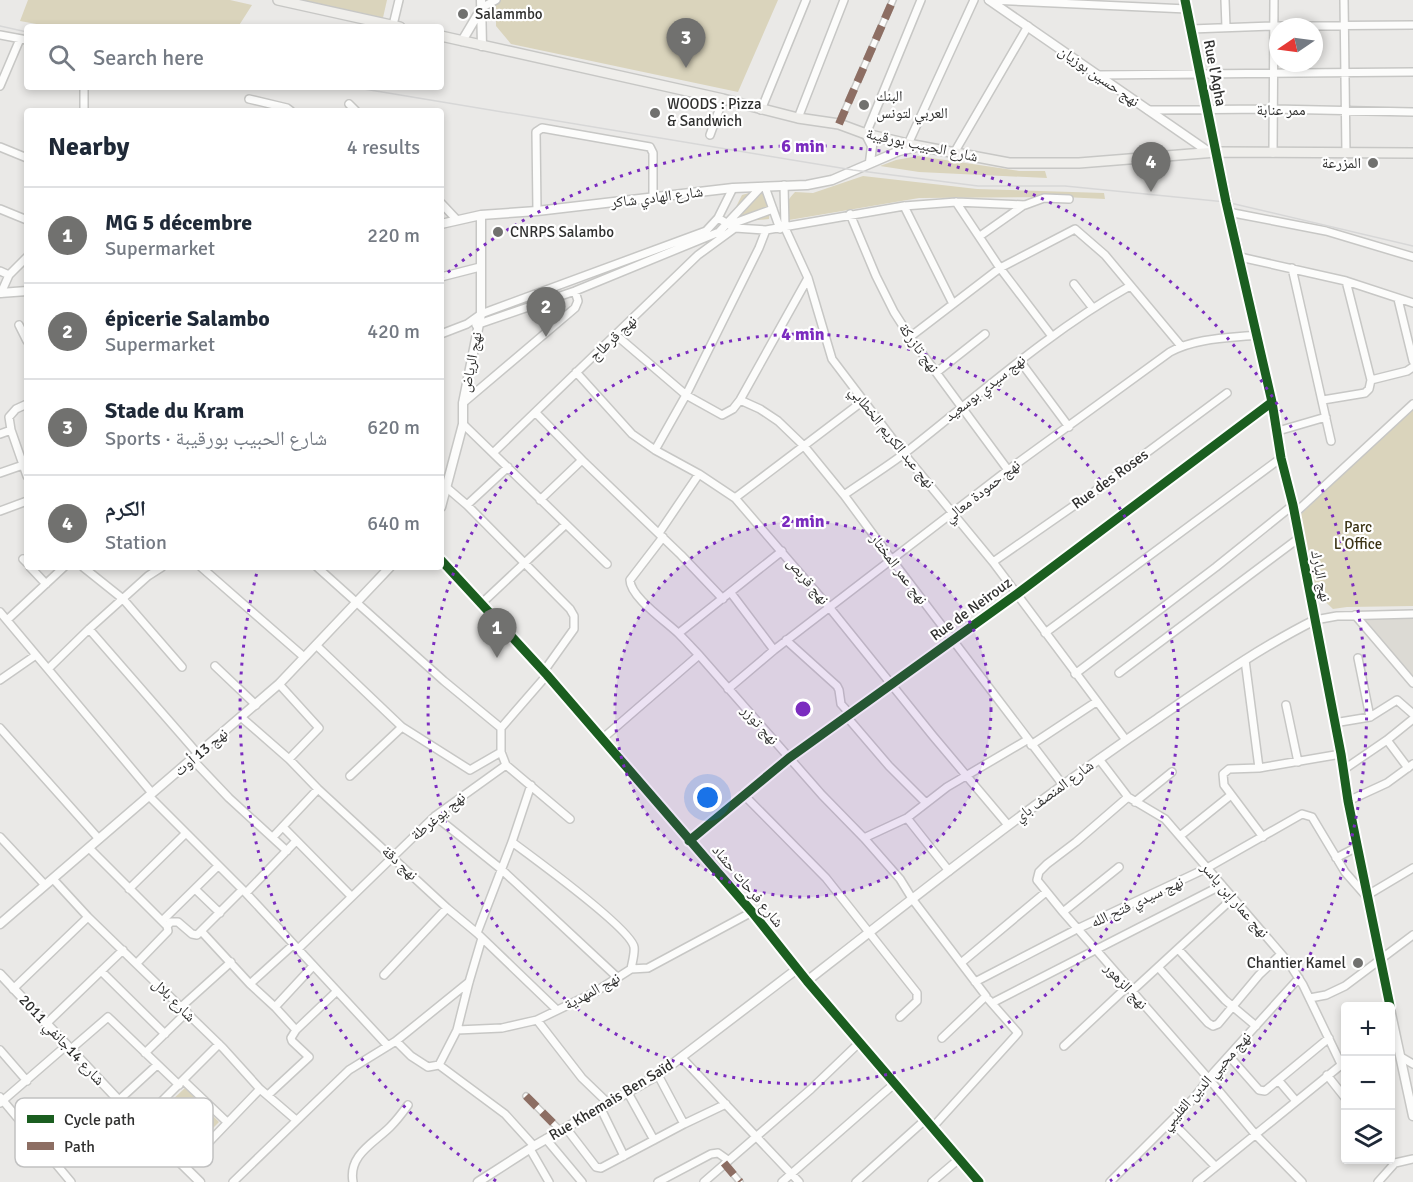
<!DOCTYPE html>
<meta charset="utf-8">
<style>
:root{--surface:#fff;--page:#f2f2f3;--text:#1f2937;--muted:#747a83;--line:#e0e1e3;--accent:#71716f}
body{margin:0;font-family:Signika,"Noto Naskh Arabic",sans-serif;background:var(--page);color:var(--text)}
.controls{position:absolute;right:18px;bottom:18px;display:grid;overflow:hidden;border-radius:6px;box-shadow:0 3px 9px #0003}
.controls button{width:54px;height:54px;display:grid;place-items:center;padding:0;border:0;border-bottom:2px solid var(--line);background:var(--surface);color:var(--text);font:30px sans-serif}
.compass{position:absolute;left:1269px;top:18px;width:54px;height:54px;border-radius:50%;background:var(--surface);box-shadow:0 3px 9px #0003;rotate:257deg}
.you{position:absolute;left:708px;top:798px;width:21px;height:21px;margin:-15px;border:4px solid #fff;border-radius:50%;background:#1a73e8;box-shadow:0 0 0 9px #1a73e833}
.badge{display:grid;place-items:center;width:39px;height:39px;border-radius:50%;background:var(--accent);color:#fff;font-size:20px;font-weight:700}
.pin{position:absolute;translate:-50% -50px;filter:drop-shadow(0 2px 3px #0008)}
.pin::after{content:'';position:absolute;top:32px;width:21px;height:18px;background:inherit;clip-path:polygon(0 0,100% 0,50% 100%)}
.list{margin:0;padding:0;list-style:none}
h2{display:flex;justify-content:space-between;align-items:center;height:78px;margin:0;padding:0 24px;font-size:26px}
h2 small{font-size:20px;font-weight:400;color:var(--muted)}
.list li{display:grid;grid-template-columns:39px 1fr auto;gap:18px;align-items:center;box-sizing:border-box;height:96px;padding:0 24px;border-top:2px solid var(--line)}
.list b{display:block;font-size:22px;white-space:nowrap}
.list p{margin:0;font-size:20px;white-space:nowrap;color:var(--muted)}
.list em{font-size:20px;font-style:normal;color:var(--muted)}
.icon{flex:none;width:33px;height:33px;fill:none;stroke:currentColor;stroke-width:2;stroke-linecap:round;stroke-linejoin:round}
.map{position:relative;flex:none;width:1413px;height:1182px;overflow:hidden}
.search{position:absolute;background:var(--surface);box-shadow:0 3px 9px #0003;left:24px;top:24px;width:420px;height:66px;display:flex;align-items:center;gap:15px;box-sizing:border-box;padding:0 21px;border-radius:6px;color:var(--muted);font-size:22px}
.panel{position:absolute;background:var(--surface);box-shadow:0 3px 9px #0003;left:24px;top:108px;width:420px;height:462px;border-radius:6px}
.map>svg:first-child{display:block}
.built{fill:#dcdad4}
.green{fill:#dad4bc}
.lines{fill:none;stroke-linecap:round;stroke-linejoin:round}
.pedestrian-casing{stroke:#c7c7c5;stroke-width:8}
.minor-casing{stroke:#c7c7c5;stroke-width:10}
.tertiary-casing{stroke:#c7c7c5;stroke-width:11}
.secondary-casing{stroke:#c7c7c5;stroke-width:12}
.pedestrian{stroke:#fcfcfb;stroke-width:5}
.minor{stroke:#fcfcfb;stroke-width:7}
.tertiary{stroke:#fcfcfb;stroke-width:8}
.secondary{stroke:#efeeeb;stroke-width:9}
.tram{stroke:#d7d7d7;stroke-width:1.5}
.quiet{stroke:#8d6e63;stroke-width:8;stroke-dasharray:15 8;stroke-linecap:butt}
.cycleway-casing{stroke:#fff;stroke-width:13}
.cycleway{stroke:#1b5e20;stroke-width:9}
.ring{fill:none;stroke:#7b2cbf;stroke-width:3;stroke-dasharray:3 6}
.poi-dot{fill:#71716f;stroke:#fff;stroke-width:2}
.labels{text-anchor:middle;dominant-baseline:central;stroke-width:4.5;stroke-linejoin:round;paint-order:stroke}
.poi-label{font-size:15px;fill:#30302f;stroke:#fff;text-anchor:start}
.street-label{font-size:15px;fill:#30302f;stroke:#fff}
.park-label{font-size:15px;fill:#3c3416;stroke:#fff}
.key{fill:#fff;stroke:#c1c1c1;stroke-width:1.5}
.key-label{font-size:16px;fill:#30302f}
.centre{fill:#7b2cbf;stroke:#fff;stroke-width:3}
.ring-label{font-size:18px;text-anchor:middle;font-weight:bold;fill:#7b2cbf;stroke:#fff;stroke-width:4.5;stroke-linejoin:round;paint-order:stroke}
</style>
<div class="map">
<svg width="1413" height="1182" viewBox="0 0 1413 1182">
<rect width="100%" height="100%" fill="#eae9e7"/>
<path class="built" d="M 1413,617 L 1413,680 L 1360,620 Z"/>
<path class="green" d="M 28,0 L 230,0 L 252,5 L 238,27 L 53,27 L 20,21 Z
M 283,0 L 387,0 L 382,22 Z
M 500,0 L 778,0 L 738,92 L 511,44 L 496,26 L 496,3 Z
M 918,156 L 1019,171 L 1045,171 L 1047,178 L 919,172 L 880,166 L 896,160 Z
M 863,176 L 977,189 L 1104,193 L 1105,199 L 1064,197 L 919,198 L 789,220 C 784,208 786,201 795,192 L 813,193 Z
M 749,193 L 771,193 L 769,219 L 747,221 L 732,215 L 742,195 Z
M 1413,408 L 1413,606 L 1347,607 L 1333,609 L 1312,589 L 1299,516 Z
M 185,1088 L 219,1122 L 205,1136 L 171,1101 Z"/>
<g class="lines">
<defs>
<path id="pedestrian" d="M 839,124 L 893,0
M 526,1096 L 561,1131
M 724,1163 L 740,1182"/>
<path id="minor" d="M 989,0 L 1187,9
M 1185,0 L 1216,152
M 1225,0 L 1226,27
M 1344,0 L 1346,153
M 481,8 L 496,0
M 393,25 L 399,0
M 1191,29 L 1273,26 L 1413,25
M 0,35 L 27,40
M 1097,75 L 1413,72
M 0,86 L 20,39
M 249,99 L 287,108 L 291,111
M 349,104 L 356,111
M 761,110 L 806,0
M 1148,110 L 1273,109 L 1413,112
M 84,111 L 84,87
M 798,118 L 844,0
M 866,134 L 921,0
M 710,135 L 723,99
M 908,144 L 974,0
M 0,147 L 27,158
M 954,153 L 1028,26
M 1273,153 L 1274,0
M 784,185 L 785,228 L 808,278 L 832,359 L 904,454 L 993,562 L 1126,740
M 765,187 L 780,229
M 956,202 L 1000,268 L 1075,229 L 1105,255 L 1181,346
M 441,203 L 457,220
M 904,206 L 953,304
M 0,209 L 27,220
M 537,211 L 536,132 L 542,128 L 650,147 L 653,153 L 653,197
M 1228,212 L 1326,231 L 1413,257
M 850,214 L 876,276 L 894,312 L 910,337 L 1008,470
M 718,218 L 735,228 L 766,230 L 904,206 L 956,202 L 1025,205 L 1044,198 L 1069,199
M 729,225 L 773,209
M 980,236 L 1024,205
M 1240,257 L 1346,281 L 1413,303
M 1292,268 L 1331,441
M 0,271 L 9,275
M 441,277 L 480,267
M 1074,284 L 1092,307
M 1,293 L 9,275 L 27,257
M 1398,299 L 1413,361
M 19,325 L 27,341
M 476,325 L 575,291 L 719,232 L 761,187
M 441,334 L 467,324 L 481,314 L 706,231 L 718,218 L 733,188
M 616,335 L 686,395 L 722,415 L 733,409 L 740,400 L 808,278
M 910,337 L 1000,268 L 1051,335
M 1020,361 L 1069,427
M 576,372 L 632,434 L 655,450 L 699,474 L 735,498 L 829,607 L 933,736 L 1008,825
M 937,372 L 985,334
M 1371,380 L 1407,371 L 1413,367
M 740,400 L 760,409 L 778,421 L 804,446 L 844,495 L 892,560 L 1063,785
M 1323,400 L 1365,393 L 1369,389 L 1371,380 L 1346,281
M 463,403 L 575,308 L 578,301 L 575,291
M 27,404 L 16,409 L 9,417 L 11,430 L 27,476
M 536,413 L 582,460 L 681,555 L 723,599
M 463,424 L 607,564
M 1278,431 L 1326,417
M 0,434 L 11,430
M 655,450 L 686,395 L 759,248 L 766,230
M 494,452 L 698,255 L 735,228
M 0,473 L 23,465
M 446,487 L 467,505 L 570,609 L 574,616 L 574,629 L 544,671
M 844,495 C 864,481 885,468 905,453 C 979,395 1048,332 1130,286
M 735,498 L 863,401
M 540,500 L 582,460
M 467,505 L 508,467
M 0,511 L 27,501
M 1294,514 L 1413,404
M 659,533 L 699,474
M 663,537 L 630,580 C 630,597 667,622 679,634 C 686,641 692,648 699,655 L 822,795 L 864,838 L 900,879 L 913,900 L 986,996 L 942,1038
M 23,559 L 27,563
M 993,562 L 1095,491 L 1227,393
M 30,567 L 46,584
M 83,567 L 123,599 L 182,667
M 201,567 L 304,657
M 317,567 L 444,681 L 501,728
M 731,593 L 774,650
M 482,603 L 565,525
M 0,612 L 152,793
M 1355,615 L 1413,683
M 7,620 L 64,567
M 1315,620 L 1337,616 L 1413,614
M 89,629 L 198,754
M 679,633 L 782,551
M 1045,633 L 1281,458
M 786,640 L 837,686 L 839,690 L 841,704 L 850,714
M 316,645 L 402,727 L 470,770 L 501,752
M 1358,658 L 1370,717
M 1245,660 L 1259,768
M 215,666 L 256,705
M 48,669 L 89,629 L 148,576 L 162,567
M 1119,673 L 1299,538
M 1075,674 L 1216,567 L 1293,505
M 0,680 L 36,655
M 279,684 L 319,728 L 289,759
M 728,689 L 774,650 L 1008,470 L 1170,352 C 1195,338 1229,338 1257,335
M 1286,705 L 1298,762
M 847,717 L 889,766 L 926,803
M 242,718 L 289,759 L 318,789 L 447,908 L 477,933 L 557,1010
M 1334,723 L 1370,717 L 1397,700 L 1413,714
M 0,728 L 99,839
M 602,739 L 699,655
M 1387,740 L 1408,768
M 1031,745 L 1096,702
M 192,759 L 229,798 L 287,851
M 1099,759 L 1128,797 L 1165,819 L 1289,963 L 1303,985 L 1341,1064
M 506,765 L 501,752 L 501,728 L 547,675
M 506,765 L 570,819
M 1343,770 L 1387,740 L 1413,719
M 350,776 L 402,727
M 743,794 L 826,878 L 917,993 L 917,1001 L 900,1017
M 149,796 L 246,893 L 388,1046
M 1128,797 L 1076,842 L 1047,864 L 1039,872 L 1037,880 L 1063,912 L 1209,1079 L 1255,1134 L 1302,1182
M 1348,801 L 1387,783 L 1413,764
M 1135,802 L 1172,772
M 435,816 L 501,869 L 617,977
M 907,818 L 949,871
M 283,827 L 351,896
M 1180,836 L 1231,795
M 0,837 L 45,885
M 273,837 L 318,789
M 1263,837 L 1224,785 L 1223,774 L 1229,769 L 1259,768 L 1341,754
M 864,838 L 907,818 L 947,787 L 1027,740
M 689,841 L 789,758 L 1017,594 L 1272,402
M 512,842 C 531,856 631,929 634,947 C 635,953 632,963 631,969
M 89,848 L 167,926 L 168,931 L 137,963
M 1336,858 L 1357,847
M 53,879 L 88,917 L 223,1048 L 260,1089 L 296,1120
M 129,889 L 185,834
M 195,889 L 220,913
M 246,893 L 296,841
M 1063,912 L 1119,867
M 162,921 L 218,866
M 167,926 L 171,922 L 178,922 L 192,934 L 197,935 L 242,890
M 202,932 L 250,984
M 477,933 L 512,842 L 531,785
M 293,945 L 250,984 L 275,1007 L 296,1030 L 337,991
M 298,949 L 435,816 L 506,765
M 1178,949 L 1225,1000 L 1256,1026
M 961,963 L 1046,892
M 1158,967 L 1208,1023 L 1213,1026 L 1218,1024 L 1259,975 L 1281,954
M 101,971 L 165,1034
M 384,975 L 447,908
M 975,982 L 1077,929 L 1207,868 L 1302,814 L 1312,817 L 1345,872 L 1366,896 L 1413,868
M 13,989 L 88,917
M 1132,991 L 1233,898
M 1310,998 L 1326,995 L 1345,986 L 1413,935
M 992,1003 L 1222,885
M 181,1007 L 231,962
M 275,1007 L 313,966
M 537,1020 L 582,1078 L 609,1104
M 47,1023 L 123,950
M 457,1030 L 502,1028 L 537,1020 L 595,992 L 631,969 L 648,968 L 752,912
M 396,1041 L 469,982
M 1064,1046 L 1127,987
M 71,1049 L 108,1017 L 179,1085
M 0,1050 L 27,1081
M 145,1053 L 187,1012
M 1229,1056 L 1259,1090 L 1265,1091 L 1329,1038
M 1401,1057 L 1413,1064
M 682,1058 L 799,1182
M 439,1065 L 505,1114 L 534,1146
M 658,1075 L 684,1124
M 1327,1075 L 1346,1099
M 184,1081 L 227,1122
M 1279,1081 L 1296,1101
M 628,1093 L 654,1140
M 268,1095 L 309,1057 L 292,1041 L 291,1038 L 296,1030
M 0,1097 L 71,1182
M 166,1099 L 211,1139
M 119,1100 L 157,1065
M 0,1103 L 67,1045
M 601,1109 L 624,1156
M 1172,1122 L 1215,1166
M 140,1123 L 219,1044
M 566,1128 L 596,1167 L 601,1168 L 684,1124 L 726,1104
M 932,1128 L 1018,1033 L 989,1000
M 546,1139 L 582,1182
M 530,1149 L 549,1182
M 55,1163 L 124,1105
M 185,1167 L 260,1089
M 233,1182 L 349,1070 L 396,1041 L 411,1056 L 428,1067 L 439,1065 L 457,1030 L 469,982 L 482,938
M 353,1182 C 348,1155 374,1143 390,1127 C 397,1120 403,1112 408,1105
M 658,1182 L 711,1154 L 718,1153 L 728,1160
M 704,1182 L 811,1089 L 859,1043
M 782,1182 L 894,1084
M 856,1182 L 925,1120
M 932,1182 L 959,1159
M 1110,1182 L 1193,1099 L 1214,1072 L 1299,978
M 1197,1182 L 1346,1061
M 1378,1182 L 1395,1163 L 1413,1159"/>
<path id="tertiary" d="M 481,0 L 482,46
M 989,0 L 1209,152
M 462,41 L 481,9
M 866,134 L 872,146 L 870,162
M 1216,152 L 1272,402 L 1281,458 L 1293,505 L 1341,754 L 1348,801 L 1390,1006
M 441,224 L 481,215 L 537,211 L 733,188 L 807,185 L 832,180 L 899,151 L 917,147
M 0,293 L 27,291
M 441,507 L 463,424 L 463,403 L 481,314 L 481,215
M 441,560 L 547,675 L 752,912 L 807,981 L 979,1182
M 0,924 L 279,684 L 390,567
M 0,974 L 140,1123 L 200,1182
M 807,981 C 922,891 1036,801 1157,719 C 1208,684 1259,648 1315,620
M 1390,1009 L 1413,1116
M 478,1182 L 534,1146 L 658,1075 L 797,969"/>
<path id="secondary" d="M 278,0 L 400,27
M 441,36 L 723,99 L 798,118 L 839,124 L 866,134 L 908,144 L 1009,163 L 1079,163 L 1216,152 L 1413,153"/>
</defs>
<use href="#pedestrian" class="pedestrian-casing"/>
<use href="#minor" class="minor-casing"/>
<use href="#tertiary" class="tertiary-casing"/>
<use href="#secondary" class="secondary-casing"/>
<use href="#pedestrian" class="pedestrian"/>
<use href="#minor" class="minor"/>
<use href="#tertiary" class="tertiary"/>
<use href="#secondary" class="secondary"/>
<path class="tram" d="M 0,26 L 27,32
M 352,87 L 853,170 L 978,186 L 1065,186 L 1226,202 L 1413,246"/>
<path class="quiet" d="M 839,124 L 893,0
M 526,1096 L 561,1131
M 724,1163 L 740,1182"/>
<defs>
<path id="cycleway" d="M 1185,0 L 1226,202 L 1272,402 L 1281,458 L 1293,505 L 1341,754 L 1348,801 L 1390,1006
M 441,560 L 547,675 L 752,912 L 807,981 L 979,1182
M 689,841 L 789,758 L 1017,594 L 1272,402"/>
</defs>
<use href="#cycleway" class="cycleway-casing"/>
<use href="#cycleway" class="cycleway"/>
</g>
<circle cx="803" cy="709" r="188" fill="#7b2cbf" fill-opacity=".12"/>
<g class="ring">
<circle cx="803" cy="709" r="188"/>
<circle cx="803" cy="709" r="375"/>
<path d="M496 1181A563 563 0 0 1 258 568M441 278A563 563 0 1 1 1110 1181"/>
</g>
<g class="poi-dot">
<circle cx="463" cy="14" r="6"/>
<circle cx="864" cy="105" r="6"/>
<circle cx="655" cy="113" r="6"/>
<circle cx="1373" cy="163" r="6"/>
<circle cx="498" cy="232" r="6"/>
<circle cx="1358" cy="963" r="6"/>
</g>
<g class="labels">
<g class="poi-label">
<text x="475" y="14">Salammbo</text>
<text x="876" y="96">البنك<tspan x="876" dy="17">العربي لتونس</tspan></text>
<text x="667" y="104">WOODS : Pizza<tspan x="667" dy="17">&amp; Sandwich</tspan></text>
<text x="1361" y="163" text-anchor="end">المزرعة</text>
<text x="510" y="232">CNRPS Salambo</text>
<text x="1346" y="963" text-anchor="end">Chantier Kamel</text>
</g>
<g class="street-label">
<text transform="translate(1215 73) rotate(79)">Rue l'Agha</text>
<text transform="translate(1099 76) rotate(35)">نهج حسين بوزيان</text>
<text x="1281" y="110">ممر عنابة</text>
<text transform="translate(922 145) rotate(12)">شارع الحبيب بورقيبة</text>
<text transform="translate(657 197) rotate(-7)">شارع الهادي شاكر</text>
<text transform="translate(613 338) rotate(-43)">نهج قرطاج</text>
<text transform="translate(919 348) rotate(54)">نهج تازركة</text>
<text transform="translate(471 362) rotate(-79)">نهج الرياض</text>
<text transform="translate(985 388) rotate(-38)">نهج سيدي بوسعيد</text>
<text transform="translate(892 437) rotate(51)">نهج عبد الكريم الخطابي</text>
<text transform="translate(1110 479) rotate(-36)">Rue des Roses</text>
<text transform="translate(982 491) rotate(-38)">نهج حمودة معالي</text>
<text transform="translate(899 569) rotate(53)">نهج عمر المختار</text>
<text transform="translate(1321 576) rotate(79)">نهج البارك</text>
<text transform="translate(808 581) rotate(50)">نهج قربص</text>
<text transform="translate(971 609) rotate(-36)">Rue de Neirouz</text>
<text transform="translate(760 725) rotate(48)">نهج توزر</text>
<text transform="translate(201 752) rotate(-40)">نهج 13 أوت</text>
<text transform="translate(1054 791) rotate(-36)">شارع المنصف باي</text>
<text transform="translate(438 816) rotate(-40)">نهج يوغرطة</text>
<text transform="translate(400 863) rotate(43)">نهج دقة</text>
<text transform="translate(748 886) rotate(50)">شارع فرحات حشاد</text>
<text transform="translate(1235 900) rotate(49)">نهج عمار إبن ياسر</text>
<text transform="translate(1137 902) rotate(-25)">نهج سيدي فتح الله</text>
<text transform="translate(1126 986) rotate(48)">نهج الزهور</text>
<text transform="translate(592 991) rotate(-29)">نهج المهدية</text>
<text transform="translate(174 1000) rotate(45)">شارع بلال</text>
<text transform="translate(62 1040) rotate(47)">شارع 14جانفي 2011</text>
<text transform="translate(1206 1081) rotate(-48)">نهج محيي الدين القليبي</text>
<text transform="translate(611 1100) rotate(-31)">Rue Khemais Ben Saïd</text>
</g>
<g class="park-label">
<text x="1358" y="527">Parc<tspan x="1358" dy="17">L'Office</tspan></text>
</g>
</g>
<rect x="15" y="1098" width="198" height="69" rx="9" class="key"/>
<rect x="27" y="1115" width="27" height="8" fill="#1b5e20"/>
<rect x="27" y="1142" width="27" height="8" fill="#8d6e63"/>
<g class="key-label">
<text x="64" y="1125">Cycle path</text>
<text x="64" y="1152">Path</text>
</g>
<circle cx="803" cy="709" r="9" class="centre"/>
<g class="ring-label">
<text x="803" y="152">6 min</text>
<text x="803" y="340">4 min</text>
<text x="803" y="527">2 min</text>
</g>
</svg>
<div class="controls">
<button>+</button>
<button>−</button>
<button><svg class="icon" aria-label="layers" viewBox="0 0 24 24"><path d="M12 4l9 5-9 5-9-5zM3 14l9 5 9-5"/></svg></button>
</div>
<svg class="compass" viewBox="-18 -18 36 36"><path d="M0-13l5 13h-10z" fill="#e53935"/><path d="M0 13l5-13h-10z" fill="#747a83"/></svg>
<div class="you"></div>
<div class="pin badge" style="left:497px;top:658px">1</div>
<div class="pin badge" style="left:546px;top:337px">2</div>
<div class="pin badge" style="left:686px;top:68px">3</div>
<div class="pin badge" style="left:1151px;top:192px">4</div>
<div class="search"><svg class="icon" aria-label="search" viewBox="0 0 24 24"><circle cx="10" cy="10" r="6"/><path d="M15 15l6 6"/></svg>Search here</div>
<section class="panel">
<h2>Nearby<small>4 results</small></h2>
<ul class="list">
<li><span class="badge">1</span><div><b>MG 5 décembre</b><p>Supermarket</p></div><em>220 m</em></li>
<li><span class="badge">2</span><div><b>épicerie Salambo</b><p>Supermarket</p></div><em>420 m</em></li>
<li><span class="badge">3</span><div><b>Stade du Kram</b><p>Sports · شارع الحبيب بورقيبة</p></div><em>620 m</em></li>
<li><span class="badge">4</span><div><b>الكرم</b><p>Station</p></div><em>640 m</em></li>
</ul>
</section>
</div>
